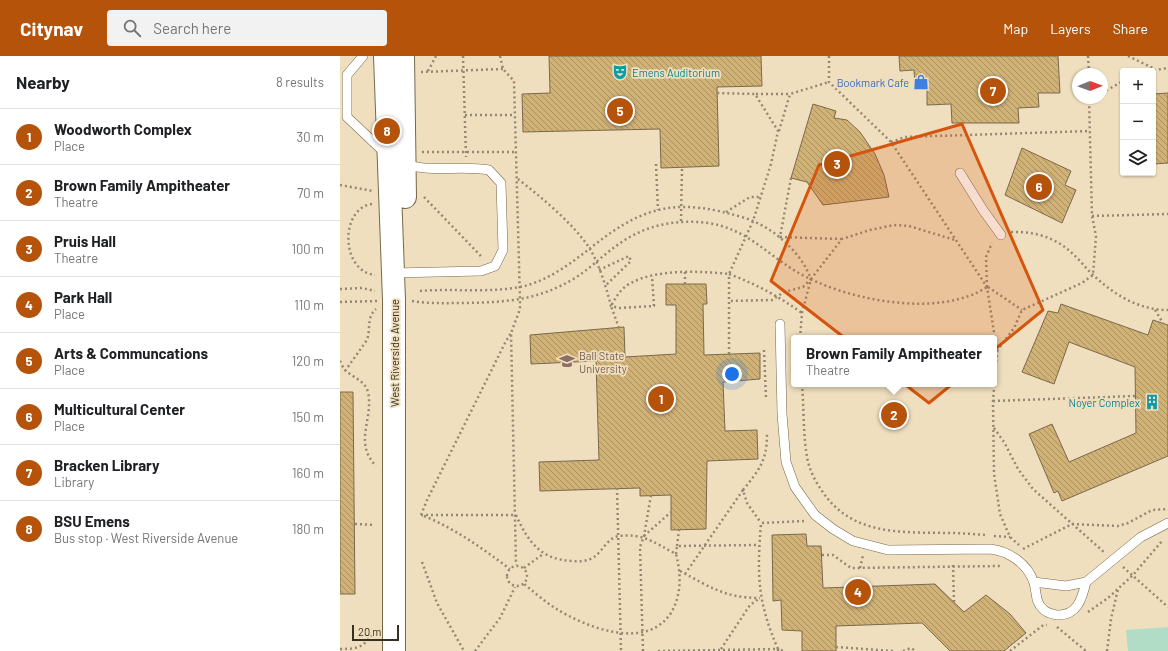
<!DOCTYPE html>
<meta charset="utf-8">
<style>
:root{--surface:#fff;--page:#f2f2f2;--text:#202124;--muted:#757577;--line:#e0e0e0;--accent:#b45309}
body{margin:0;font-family:Barlow,sans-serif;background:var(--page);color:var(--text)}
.controls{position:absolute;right:12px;top:12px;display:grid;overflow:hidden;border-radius:4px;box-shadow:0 1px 3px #0004}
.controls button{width:36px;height:36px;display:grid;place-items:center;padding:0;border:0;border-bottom:1px solid var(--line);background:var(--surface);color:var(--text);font:20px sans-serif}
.compass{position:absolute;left:732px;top:12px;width:36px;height:36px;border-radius:50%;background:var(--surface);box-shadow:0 1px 3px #0004;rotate:89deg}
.scale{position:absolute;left:12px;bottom:10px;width:47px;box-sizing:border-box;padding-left:4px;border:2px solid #373124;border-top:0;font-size:11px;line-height:14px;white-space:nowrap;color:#373124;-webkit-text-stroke:3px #f0dfbf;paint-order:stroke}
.you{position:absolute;left:392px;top:318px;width:14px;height:14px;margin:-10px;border:3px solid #fff;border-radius:50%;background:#1a73e8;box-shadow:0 0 0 6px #1a73e833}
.badge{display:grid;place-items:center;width:26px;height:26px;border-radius:50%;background:var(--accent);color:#fff;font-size:13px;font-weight:700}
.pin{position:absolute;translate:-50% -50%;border:2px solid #fff;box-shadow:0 1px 4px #0006}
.popup{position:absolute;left:451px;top:279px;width:206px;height:52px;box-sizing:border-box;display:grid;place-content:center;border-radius:4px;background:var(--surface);filter:drop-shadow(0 1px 3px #0005);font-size:13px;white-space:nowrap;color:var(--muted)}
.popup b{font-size:15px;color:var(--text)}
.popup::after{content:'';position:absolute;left:50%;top:100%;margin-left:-8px;border:8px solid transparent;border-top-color:var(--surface)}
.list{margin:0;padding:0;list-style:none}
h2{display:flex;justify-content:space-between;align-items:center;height:52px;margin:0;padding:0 16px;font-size:17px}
h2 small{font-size:13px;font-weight:400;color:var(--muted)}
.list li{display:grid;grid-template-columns:26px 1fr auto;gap:12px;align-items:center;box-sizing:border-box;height:56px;padding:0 16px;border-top:1px solid var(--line)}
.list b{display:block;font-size:15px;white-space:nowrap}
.list p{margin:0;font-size:13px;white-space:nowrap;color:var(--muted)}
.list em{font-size:13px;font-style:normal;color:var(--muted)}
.icon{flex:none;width:22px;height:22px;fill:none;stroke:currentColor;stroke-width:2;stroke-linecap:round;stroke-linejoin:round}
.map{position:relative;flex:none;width:828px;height:595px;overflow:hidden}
header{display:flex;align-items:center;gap:24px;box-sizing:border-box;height:56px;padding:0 20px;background:var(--accent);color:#fff}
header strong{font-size:19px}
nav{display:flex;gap:22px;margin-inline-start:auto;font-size:14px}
.search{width:280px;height:36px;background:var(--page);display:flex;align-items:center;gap:10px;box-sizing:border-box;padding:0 14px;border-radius:4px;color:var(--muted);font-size:15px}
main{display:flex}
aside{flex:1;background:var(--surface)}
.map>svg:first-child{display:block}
.pitch{fill:#b1ddc7}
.building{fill:url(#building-back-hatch);stroke:#796a4d}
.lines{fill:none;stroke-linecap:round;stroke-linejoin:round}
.lane-casing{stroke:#77684b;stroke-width:10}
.secondary-casing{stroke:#77684b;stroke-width:24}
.path{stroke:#948872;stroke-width:2.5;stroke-dasharray:2 3;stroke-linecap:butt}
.lane{stroke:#fff;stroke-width:9}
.secondary{stroke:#fff;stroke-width:22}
.marked{fill:#d6550e;fill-opacity:0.2;stroke:#d6550e;stroke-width:3;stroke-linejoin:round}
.labels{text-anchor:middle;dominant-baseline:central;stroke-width:3.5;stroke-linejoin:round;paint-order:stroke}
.culture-label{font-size:11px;fill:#0d838f;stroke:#f0dfbf;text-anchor:start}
.shop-label{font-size:11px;fill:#366cbe;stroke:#f0dfbf;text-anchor:end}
.street-label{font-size:11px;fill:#373124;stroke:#f0dfbf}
.education-label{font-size:11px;fill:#785e54;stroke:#f0dfbf;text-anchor:start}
</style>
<header>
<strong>Citynav</strong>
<div class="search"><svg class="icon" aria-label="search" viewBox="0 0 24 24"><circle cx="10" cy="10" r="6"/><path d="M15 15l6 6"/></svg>Search here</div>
<nav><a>Map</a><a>Layers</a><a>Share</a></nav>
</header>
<main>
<aside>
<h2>Nearby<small>8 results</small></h2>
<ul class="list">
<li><span class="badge">1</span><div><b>Woodworth Complex</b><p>Place</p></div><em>30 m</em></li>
<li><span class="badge">2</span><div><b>Brown Family Ampitheater</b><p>Theatre</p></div><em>70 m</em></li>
<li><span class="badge">3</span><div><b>Pruis Hall</b><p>Theatre</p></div><em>100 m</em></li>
<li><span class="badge">4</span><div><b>Park Hall</b><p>Place</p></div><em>110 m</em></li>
<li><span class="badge">5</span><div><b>Arts &amp; Communcations</b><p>Place</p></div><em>120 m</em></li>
<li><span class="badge">6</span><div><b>Multicultural Center</b><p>Place</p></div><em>150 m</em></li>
<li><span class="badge">7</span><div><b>Bracken Library</b><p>Library</p></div><em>160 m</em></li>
<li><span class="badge">8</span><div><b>BSU Emens</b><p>Bus stop · West Riverside Avenue</p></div><em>180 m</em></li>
</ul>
</aside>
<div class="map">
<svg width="828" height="595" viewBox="0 0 828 595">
<defs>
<pattern id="building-back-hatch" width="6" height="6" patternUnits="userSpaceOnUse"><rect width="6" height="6" fill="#d0b176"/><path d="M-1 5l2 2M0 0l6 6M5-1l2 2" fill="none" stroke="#aa9161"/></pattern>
</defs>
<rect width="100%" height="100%" fill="#f0dfbf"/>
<path class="pitch" d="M 828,571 L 828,595 L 788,595 L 786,574 Z"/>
<path class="building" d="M 209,0 L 421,0 L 422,30 L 377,31 L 379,110 L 321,112 L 320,73 L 183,76 L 182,38 L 210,37 Z
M 559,0 L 718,0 L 720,37 L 698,37 L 699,51 L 678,52 L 679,67 L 612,67 L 611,48 L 587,49 L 587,32 L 575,32 L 574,14 L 560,15 Z
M 828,37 L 828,107 L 813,108 L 813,38 Z
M 473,48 L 496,55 L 494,62 L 507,64 L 520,76 L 535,98 L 544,119 L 549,141 L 483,149 L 467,126 L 451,122 Z
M 682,92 L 731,115 L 725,129 L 736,134 L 722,167 L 665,139 Z
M 326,228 L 366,228 L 367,248 L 363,248 L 364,299 L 420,297 L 420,323 L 383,326 L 385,375 L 417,374 L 418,403 L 367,405 L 366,473 L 331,474 L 331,439 L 300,440 L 300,432 L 200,435 L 199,406 L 259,404 L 256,305 L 191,308 L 190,279 L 284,271 L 285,301 L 336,298 L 336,249 L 326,249 Z
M 721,248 L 808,279 L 813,264 L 828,269 L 828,400 L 722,445 L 718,435 L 714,437 L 689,378 L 712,368 L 729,406 L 796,377 L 795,311 L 729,286 L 714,328 L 682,316 L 708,255 L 718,257 Z
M 0,336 L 13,336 L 15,538 L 0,538 Z
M 466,478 L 467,490 L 481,490 L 483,532 L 595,528 L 624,556 L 646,539 L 670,558 L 686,577 L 664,595 L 610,595 L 582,567 L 496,570 L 496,595 L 462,595 L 462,575 L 442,574 L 441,544 L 433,545 L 432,479 Z"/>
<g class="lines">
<defs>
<path id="lane" d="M 23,0 L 7,19 L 7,61 L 46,98
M 620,117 L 643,154 L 661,179
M 53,217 L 141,215 L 155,210 L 163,194 L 161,127 L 149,114 C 121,109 92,117 64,108
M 440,268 L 442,358 L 446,406 L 455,431 L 475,459 L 493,473 L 513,485 L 548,494 L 650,493 C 669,495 688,508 694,527 C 697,537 695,546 703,553 C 706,557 712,558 717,559 C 737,560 742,543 746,526
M 694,526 L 726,530 L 746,526 L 801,481 L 828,467"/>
<path id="secondary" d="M 45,0 L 54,244 L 54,595
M 63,0 L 65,141"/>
</defs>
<use href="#lane" class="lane-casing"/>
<use href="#secondary" class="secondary-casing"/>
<path class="path" d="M 123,0 L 126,101
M 160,0 L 163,13 L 174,25 L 180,244 L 180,253 L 171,277 L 176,509
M 489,0 L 489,26 L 551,86 L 647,231 L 657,296 L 653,345 L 654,418 L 660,458 L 670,481 L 679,489
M 748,0 L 749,18
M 788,0 L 815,13
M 88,15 L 96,0
M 809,15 L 828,12
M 81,16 L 163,13
M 762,37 L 783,25
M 416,38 L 450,38
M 749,46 L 756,42
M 125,59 L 175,59
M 439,75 L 450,38 L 489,26
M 551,86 L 565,81 L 750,75
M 82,96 L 176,96
M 316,108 L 318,154
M 451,122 L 440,181 L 501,183
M 178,123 C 201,141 234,168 250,193 C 260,210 266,231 271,250 L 279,252 L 314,250 L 312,220
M 0,129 L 33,135
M 84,141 L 140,199 L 141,203
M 32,148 C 0,152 0,215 35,219
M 386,156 L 410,141 L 419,141
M 752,160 L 828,158
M 341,165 L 342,112
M 671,176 C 690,175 711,180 726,192 C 734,198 741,206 748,214 C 770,236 796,254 828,254
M 259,214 L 289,200 L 291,205 L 265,230
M 345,216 L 345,228
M 647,231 L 646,201 L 652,187
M 648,231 L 682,254
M 0,233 L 22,232 L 35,235
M 80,235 C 113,232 157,238 188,229 C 212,222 234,205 253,190 C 306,148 339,142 405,162 C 433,171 461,196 471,223 L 463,231 L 444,236 L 432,244 L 389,245
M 72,245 C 90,248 108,247 127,247 C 168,246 199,244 235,222 C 251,212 264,198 279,188 C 305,169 336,163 368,167 C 407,173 425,197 457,216 C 505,244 598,263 647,231
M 0,246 L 37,245
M 815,254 L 823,267
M 279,272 L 271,250 C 276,241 281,232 291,227 C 316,213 361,215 389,218 L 413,165 L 431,108 L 438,75 L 415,38 L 377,37
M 460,282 L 462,257 L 471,223 L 502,183 L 530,174 L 554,169 L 569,170 L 615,184
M 424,294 L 426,342
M 657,295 L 674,272 L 682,254 L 742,227 L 753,219 L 756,180 L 752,160 L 749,42
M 389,298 L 389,218 C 416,228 438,240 462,257
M 0,305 C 2,308 3,313 6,315 C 14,322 25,325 28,336 C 34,363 13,386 36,410
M 5,315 L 27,284 C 31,273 26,262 36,253
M 462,328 C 464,352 463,378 467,401 C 469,413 475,425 482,435 C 512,480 561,476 608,477 C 621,477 633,478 645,479
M 653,345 L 795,340
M 654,372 L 664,386 L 678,413 L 693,433 L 765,497
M 277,432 L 281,595
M 403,434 C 419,414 427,405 427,378
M 81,459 L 176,459 C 188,486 201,504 233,505 C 240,506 248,505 254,501 C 262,496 268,481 279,480 C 303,477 315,487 336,498 C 341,518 342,538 331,557 C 306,595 247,572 215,552 C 204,545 194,536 184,528
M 81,459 L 87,444 L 165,287 L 171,277
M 84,460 C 116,473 143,493 170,513
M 15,468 L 35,469
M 304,480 L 331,456
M 654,480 L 670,481
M 337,490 L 339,474
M 683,493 L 732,468 L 778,470 L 788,467 L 812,454 L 828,453
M 336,498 L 337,490 L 419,489
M 482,499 L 493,499 L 511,512 L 661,510
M 82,506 L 97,547 L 124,595
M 613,509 L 614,546
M167 520a10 10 0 1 1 20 0a10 10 0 1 1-20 0Z
M 783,511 L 828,551
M 184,512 L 203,498
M 520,512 L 523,499
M 340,515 C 370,531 385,542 420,542
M 345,518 L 403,434 L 407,447 L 421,467
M 748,556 L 768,542 L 793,519 L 822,485
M 717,571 L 746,595
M 496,591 L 553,595
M 0,593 C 20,593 23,591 35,575
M 381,593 L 410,549 L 420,542
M 135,595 L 160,562 L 175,531
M 303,595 L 300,491 L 304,480 L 311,439
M 318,595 L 438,593 C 417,545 417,518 421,467 L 465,465
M 438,595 L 438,593 L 444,595
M 563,595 L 571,592 L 576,595
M 670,595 L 702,570 L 707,569
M 767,595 L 771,563 L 778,533"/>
<use href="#lane" class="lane"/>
<use href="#secondary" class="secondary"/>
</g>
<path class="marked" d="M 622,68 L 703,254 L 589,347 L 431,225 L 479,109 Z"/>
<defs>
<symbol id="theatre-bare" viewBox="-9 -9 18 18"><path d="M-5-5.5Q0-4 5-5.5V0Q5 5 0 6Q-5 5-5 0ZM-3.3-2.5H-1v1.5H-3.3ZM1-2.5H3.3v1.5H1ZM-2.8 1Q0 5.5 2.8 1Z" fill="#0f9aa8" stroke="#f0dfbf" stroke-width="2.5" paint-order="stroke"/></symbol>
<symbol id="shop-bare" viewBox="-9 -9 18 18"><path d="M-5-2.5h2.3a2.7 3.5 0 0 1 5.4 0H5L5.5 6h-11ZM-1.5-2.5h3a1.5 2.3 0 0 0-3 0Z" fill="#3f7fe0" stroke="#f0dfbf" stroke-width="2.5" paint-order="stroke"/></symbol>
<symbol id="university-bare" viewBox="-9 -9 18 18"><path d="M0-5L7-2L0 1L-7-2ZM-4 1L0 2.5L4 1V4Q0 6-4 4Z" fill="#8d6e63" stroke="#f0dfbf" stroke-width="2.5" paint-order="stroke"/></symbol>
<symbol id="building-bare" viewBox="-9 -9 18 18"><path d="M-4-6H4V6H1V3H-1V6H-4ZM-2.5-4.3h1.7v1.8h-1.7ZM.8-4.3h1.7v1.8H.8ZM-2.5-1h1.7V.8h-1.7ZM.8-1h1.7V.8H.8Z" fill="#0f9aa8" stroke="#f0dfbf" stroke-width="2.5" paint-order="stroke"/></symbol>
</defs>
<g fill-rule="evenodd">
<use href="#theatre-bare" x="269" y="5" width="22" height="22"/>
<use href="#shop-bare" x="570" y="15" width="22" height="22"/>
<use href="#university-bare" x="216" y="294" width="22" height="22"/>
<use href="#building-bare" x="801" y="335" width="22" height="22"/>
</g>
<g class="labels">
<g class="culture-label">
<text x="292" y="16">Emens Auditorium</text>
<text x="800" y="346" text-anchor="end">Noyer Complex</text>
</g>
<g class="shop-label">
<text x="569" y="26">Bookmark Cafe</text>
</g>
<g class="street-label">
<text transform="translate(54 297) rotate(-90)">West Riverside Avenue</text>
</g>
<g class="education-label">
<text x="239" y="299">Ball State<tspan x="239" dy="13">University</tspan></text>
</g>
</g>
</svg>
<div class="controls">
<button>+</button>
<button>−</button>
<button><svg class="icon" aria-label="layers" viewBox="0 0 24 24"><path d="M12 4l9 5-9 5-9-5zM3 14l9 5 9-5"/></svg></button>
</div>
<svg class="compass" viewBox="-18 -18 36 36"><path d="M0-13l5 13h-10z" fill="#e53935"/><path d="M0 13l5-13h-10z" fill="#757577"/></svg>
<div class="scale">20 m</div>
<div class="you"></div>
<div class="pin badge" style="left:321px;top:343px">1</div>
<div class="pin badge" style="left:554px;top:359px">2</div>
<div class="popup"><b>Brown Family Ampitheater</b>Theatre</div>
<div class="pin badge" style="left:497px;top:108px">3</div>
<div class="pin badge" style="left:518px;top:536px">4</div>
<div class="pin badge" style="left:280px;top:55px">5</div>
<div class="pin badge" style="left:699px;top:131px">6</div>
<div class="pin badge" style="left:653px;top:35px">7</div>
<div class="pin badge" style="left:47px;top:75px">8</div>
</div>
</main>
